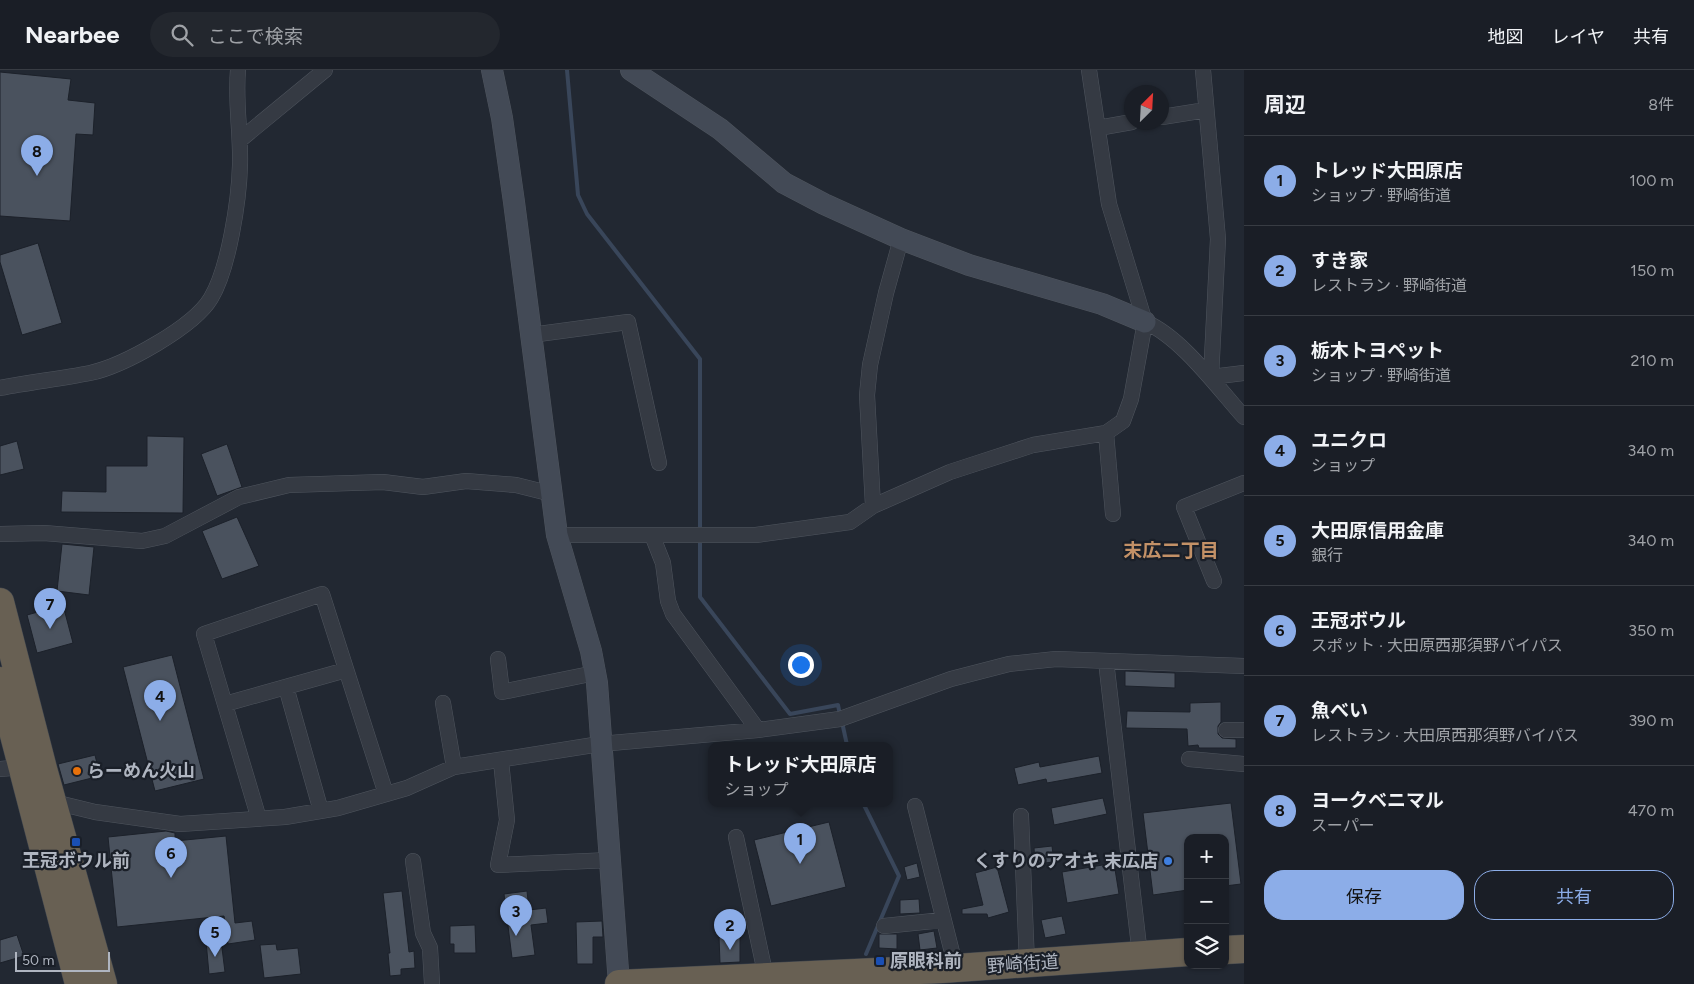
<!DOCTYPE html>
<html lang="ja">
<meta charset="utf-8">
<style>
:root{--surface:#1a1e26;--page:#23272e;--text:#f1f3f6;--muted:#9fa2a7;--line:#383c43;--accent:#8cade8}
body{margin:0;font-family:Figtree,"Noto Sans JP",sans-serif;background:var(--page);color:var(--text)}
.controls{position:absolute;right:15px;bottom:15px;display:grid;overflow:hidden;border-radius:10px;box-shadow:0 1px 4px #0004}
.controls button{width:45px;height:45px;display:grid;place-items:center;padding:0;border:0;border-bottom:1px solid var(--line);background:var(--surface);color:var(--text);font:25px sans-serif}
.compass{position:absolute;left:1124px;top:15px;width:45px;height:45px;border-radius:50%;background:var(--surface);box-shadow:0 1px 4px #0004;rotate:24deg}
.scale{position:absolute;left:15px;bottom:12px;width:95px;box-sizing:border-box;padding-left:5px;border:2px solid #afb5c0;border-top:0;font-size:14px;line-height:18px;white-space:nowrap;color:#afb5c0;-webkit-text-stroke:4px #1a1f28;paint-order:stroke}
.you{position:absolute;left:800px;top:594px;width:18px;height:18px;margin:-12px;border:4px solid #fff;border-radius:50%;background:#1a73e8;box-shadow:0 0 0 8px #1a73e833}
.badge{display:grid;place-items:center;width:32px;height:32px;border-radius:50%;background:var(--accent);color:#111;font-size:16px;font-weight:700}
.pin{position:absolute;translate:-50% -41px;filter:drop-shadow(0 1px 2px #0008)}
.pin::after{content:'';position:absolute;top:26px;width:18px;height:15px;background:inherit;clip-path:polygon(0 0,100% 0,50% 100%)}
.popup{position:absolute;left:708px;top:672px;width:185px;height:65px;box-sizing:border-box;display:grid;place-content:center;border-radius:10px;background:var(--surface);filter:drop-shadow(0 1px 4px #0005);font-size:16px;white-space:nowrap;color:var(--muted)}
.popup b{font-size:19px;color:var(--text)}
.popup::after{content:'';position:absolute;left:50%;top:100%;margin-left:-10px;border:10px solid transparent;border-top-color:var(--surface)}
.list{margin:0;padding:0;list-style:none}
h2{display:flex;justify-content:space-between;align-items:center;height:65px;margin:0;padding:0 20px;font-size:21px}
h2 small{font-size:16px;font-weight:400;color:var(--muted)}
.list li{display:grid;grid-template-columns:32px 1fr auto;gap:15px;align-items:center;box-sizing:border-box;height:90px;padding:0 20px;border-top:1px solid var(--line)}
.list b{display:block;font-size:19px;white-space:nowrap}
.list p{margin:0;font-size:16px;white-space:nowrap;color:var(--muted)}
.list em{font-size:16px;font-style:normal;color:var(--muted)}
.actions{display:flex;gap:10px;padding:15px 20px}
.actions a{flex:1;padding:11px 0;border:1px solid var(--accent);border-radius:20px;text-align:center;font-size:18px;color:var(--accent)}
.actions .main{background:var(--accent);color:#111}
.icon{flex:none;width:28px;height:28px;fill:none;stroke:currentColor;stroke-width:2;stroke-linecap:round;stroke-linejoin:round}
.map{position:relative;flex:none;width:1244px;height:914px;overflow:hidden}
header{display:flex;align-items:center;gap:30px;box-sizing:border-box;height:70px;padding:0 25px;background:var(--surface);border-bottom:1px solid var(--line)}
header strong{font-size:24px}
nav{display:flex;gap:28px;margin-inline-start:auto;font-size:18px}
.search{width:350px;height:45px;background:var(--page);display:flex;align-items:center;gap:12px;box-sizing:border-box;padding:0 18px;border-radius:28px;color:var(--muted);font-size:19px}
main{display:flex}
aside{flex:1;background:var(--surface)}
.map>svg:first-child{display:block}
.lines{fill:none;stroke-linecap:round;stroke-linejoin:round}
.stream{stroke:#39465a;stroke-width:4}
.building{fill:#4a525e;stroke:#1c212a}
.street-casing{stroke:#4f555e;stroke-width:16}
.secondary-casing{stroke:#4f555e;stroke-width:22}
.highway-casing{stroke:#3f454e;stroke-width:29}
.street{stroke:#353a43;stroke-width:15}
.secondary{stroke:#434a56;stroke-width:21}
.highway{stroke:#686053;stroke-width:28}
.food-dot{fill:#e8710a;stroke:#1a1f28;stroke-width:2}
.transit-dot{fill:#1a4fb4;stroke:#1a1f28;stroke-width:2}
.shop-dot{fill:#3f7fe0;stroke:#1a1f28;stroke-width:2}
.labels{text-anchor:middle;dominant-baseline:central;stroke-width:4.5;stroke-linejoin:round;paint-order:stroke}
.poi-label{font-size:18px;font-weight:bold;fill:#afb5c0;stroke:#1a1f28;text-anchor:start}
.street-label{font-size:18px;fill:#afb5c0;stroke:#1a1f28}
.neighbourhood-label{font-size:19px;font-weight:bold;fill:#c39167;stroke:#1a1f28}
</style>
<header>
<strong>Nearbee</strong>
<div class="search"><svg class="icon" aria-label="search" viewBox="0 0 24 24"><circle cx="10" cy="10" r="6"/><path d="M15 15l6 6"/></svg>ここで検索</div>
<nav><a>地図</a><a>レイヤ</a><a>共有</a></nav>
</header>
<main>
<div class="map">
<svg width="1244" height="914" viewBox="0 0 1244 914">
<rect width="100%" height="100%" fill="#222832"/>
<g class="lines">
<path class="stream" d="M 567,0 L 578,125 L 587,144 L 700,289 L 700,461
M 700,468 L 700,527 L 790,644 L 838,635 L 840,645
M 842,652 L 847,675
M 863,733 L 899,806 L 866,884"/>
</g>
<path class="building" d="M 0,2 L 71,9 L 68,30 L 95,33 L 93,65 L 76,64 L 70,151 L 0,146 Z
M 38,173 L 62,253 L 22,265 L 0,192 L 0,185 Z
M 147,366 L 184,367 L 183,443 L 61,442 L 62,421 L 106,422 L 106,396 L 147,396 Z
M 17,371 L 24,399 L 0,405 L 0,376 Z
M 227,374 L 242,417 L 217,426 L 201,384 Z
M 237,447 L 259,496 L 222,509 L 202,461 Z
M 62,474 L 94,477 L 89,525 L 57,521 Z
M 63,535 L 73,573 L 37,583 L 27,545 Z
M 172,585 L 204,709 L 155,721 L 123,597 Z
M 1125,601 L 1175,603 L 1175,618 L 1125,616 Z
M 1221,632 L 1221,652 L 1218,656 L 1218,664 L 1222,668 L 1236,669 L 1236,678 L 1199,678 L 1198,675 L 1188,676 L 1187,659 L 1126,658 L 1127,641 L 1190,642 L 1190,633 Z
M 95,685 L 100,706 L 64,715 L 58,694 Z
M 1099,686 L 1102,703 L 1047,713 L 1046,709 L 1018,715 L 1014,698 L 1039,692 L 1040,697 Z
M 1103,728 L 1107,744 L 1054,755 L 1051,738 Z
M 1231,733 L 1241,814 L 1225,816 L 1225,768 L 1188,768 L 1188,820 L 1153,825 L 1143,743 Z
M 829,752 L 846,817 L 771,836 L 754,770 Z
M 166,761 L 175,763 L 175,771 L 226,766 L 235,853 L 252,851 L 255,870 L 228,874 L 224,846 L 117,857 L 108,767 Z
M 1052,776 L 1054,792 L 1035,794 L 1034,778 Z
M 917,793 L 920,807 L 907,810 L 904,797 Z
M 1114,793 L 1119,824 L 1067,833 L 1062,802 Z
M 997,797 L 1009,842 L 988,848 L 987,844 L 962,844 L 962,839 L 983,835 L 975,803 Z
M 402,821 L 409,882 L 414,881 L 415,898 L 401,899 L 401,905 L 390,906 L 388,883 L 390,883 L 383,823 Z
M 527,821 L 529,840 L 546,838 L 548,853 L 531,855 L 535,885 L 512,888 L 504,824 Z
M 919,829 L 920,843 L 900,844 L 900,830 Z
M 1062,846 L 1066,864 L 1045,868 L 1041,850 Z
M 602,851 L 603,867 L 593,867 L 593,894 L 577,894 L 576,852 Z
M 475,855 L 476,883 L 454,883 L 454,874 L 450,874 L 450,856 Z
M 934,861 L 937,878 L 920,880 L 918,864 Z
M 879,864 L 897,864 L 897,879 L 879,878 Z
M 17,865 L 24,886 L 0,893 L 0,870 Z
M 740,866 L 740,892 L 720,893 L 719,867 Z
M 221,870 L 225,902 L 209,904 L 206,871 Z
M 276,874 L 277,880 L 298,878 L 301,904 L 264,908 L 260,875 Z"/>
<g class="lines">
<defs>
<path id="street" d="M 1089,0 L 1109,134 L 1145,252 C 1181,267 1217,317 1244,347
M 1203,0 L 1218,169 L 1211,307 L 1244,303
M 1162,47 L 1206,40
M 1098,58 L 1132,52
M 240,70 L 325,0
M 531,265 L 628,252 L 659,393
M 0,318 C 30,312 60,309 90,303 C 123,296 194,257 211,228 C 229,198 239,130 240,95 C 241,63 235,32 238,0
M 1106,363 L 1113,444
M 873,436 L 867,325 L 870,295 L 886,223 L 901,169
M 0,464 L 44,463 L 142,471 L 165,466 L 239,427 L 289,415 L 383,412 L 423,417 L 466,411 L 516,415 L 552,424
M 557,465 L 756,465 L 850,452 L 873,436 L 950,402 L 1033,375 L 1106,363 L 1123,351 L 1131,329 L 1145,252
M 652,465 L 663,493 L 668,531 L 673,544 L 758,660
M 1214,511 L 1184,437 L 1244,413
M 498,589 L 502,622 L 595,603
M 1106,591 L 1140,885
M 286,617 L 321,741
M 443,633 L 454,697
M 225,634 L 346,600
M 1226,660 L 1244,660
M 1189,689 L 1244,694
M 501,691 L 507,750 L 498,795 L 610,790
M 0,699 L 23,697
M 54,732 L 95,742 L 180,754 L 285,747 L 338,738 L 407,718 L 454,697 L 600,674 L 758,660 L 840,649 L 951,609 L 1009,594 L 1056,589 L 1244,596
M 915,736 L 956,898
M 1021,746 L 1027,893
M 259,749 L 204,564 L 322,524 L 386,724
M 736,767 L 766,907
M 413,791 L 423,863 L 430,878 L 432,914
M 884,856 L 943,850"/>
<path id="secondary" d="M 492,0 L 502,48 L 514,132 L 557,465 L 591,581 L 597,613 L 619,914
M 631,0 L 720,59 L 784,113 L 824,134 L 901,169 L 969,195 L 1102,234 L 1145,252"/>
<path id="highway" d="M 0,532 L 43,699 L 103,914
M 0,611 L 79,914
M 1225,880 L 1244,879
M 619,914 L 942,899 L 1188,882"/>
</defs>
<use href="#street" class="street-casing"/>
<use href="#secondary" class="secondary-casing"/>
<use href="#highway" class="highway-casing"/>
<use href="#street" class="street"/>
<use href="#secondary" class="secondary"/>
<use href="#highway" class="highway"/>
</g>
<circle class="food-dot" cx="77" cy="701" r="5"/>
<g class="transit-dot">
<rect x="71" y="767" width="10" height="10" rx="2.5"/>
<rect x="875" y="886" width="10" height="10" rx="2.5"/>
</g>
<circle class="shop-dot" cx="1168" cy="791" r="5"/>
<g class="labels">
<g class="poi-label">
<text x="87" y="701">らーめん火山</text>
<text x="76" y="791" text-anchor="middle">王冠ボウル前</text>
<text x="1158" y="791" text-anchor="end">くすりのアオキ 末広店</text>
<text x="890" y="891">原眼科前</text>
</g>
<g class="street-label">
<text transform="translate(1023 894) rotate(-4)">野崎街道</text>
</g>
<g class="neighbourhood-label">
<text x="1171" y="480">末広二丁目</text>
</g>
</g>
</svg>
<div class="controls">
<button>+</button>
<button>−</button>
<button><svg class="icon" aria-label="layers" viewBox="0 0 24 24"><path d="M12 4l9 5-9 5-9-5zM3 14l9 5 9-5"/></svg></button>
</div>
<svg class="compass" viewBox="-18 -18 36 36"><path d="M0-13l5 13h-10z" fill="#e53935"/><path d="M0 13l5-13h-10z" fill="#9fa2a7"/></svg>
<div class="scale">50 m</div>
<div class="you"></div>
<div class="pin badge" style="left:800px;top:794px">1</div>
<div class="popup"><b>トレッド大田原店</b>ショップ</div>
<div class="pin badge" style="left:730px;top:880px">2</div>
<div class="pin badge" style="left:516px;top:866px">3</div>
<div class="pin badge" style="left:160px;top:651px">4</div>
<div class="pin badge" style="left:215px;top:887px">5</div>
<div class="pin badge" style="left:171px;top:808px">6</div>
<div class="pin badge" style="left:50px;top:559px">7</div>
<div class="pin badge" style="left:37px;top:106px">8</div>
</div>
<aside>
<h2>周辺<small>8件</small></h2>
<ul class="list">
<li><span class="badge">1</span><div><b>トレッド大田原店</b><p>ショップ · 野崎街道</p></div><em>100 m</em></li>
<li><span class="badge">2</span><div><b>すき家</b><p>レストラン · 野崎街道</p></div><em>150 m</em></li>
<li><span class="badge">3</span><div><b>栃木トヨペット</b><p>ショップ · 野崎街道</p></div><em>210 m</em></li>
<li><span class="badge">4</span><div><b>ユニクロ</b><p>ショップ</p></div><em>340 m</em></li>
<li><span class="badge">5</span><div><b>大田原信用金庫</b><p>銀行</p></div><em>340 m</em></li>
<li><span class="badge">6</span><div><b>王冠ボウル</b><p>スポット · 大田原西那須野バイパス</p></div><em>350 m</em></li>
<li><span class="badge">7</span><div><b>魚べい</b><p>レストラン · 大田原西那須野バイパス</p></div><em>390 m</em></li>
<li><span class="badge">8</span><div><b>ヨークベニマル</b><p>スーパー</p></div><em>470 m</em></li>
</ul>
<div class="actions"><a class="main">保存</a><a>共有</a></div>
</aside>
</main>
